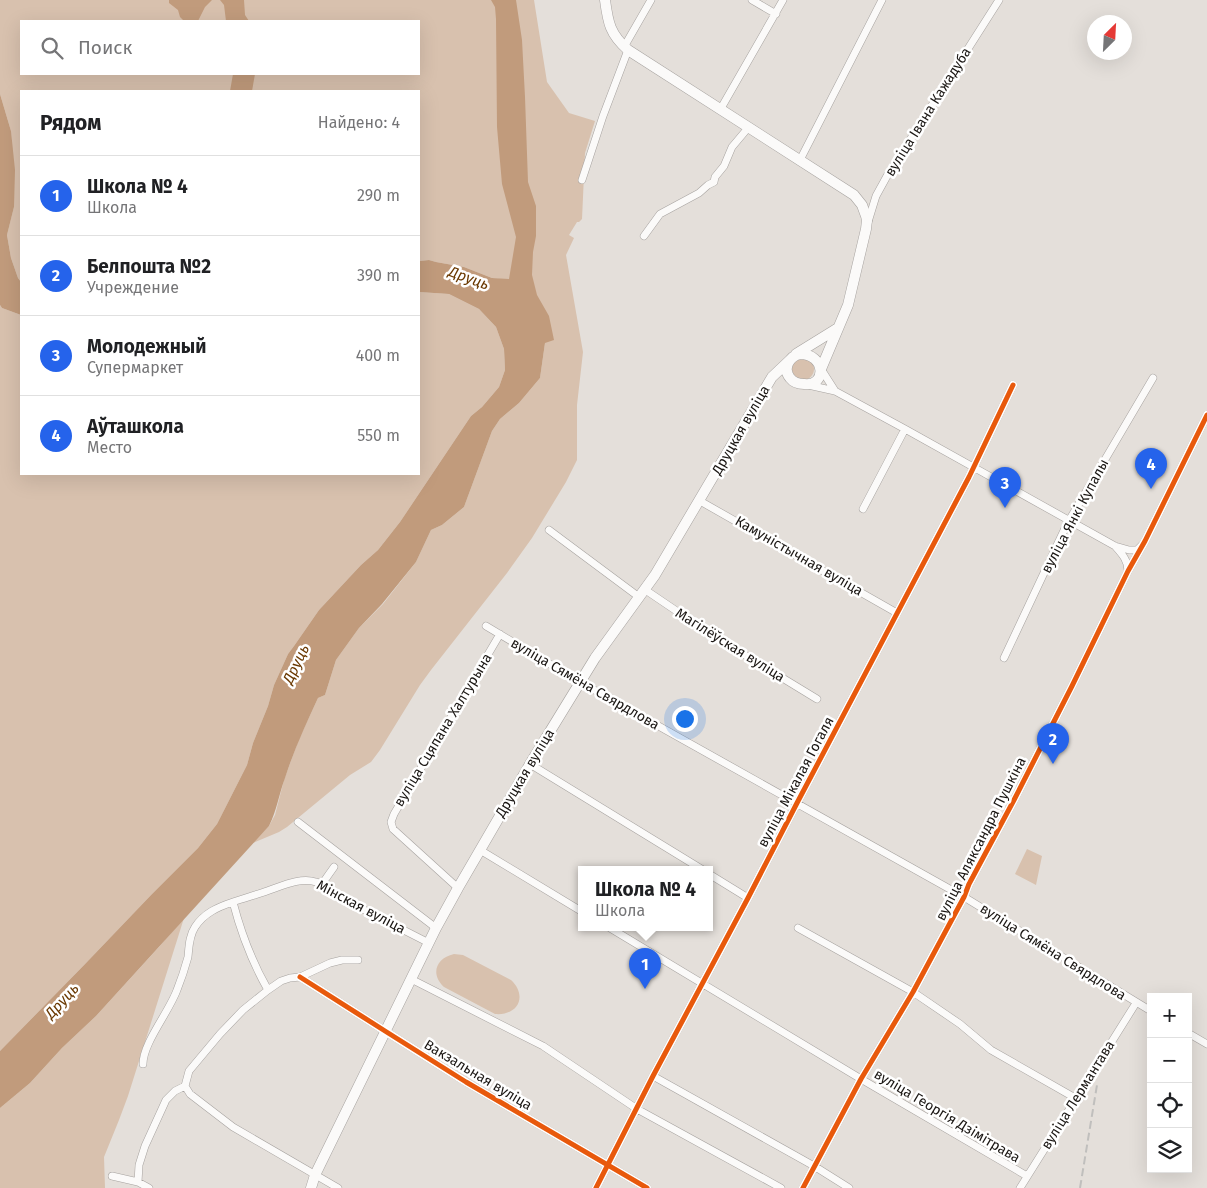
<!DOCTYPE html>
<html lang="ru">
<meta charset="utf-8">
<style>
:root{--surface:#fff;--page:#f6f6f6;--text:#202124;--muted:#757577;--line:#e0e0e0;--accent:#2563eb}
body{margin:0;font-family:"Fira Sans",sans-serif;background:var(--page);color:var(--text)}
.controls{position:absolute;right:15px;bottom:15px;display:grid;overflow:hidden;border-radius:0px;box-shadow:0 5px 20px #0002}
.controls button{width:45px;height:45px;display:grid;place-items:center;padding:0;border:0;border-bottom:1px solid var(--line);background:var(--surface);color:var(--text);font:25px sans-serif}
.compass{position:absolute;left:1087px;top:15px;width:45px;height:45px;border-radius:50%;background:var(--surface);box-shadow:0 5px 20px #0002;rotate:24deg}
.you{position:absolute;left:684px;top:718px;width:18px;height:18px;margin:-12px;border:4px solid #fff;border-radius:50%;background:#1a73e8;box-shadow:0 0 0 8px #1a73e833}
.badge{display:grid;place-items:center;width:32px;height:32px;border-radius:50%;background:var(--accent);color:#fff;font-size:16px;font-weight:700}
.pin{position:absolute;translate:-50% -41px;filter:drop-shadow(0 1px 2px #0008)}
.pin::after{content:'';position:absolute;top:26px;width:18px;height:15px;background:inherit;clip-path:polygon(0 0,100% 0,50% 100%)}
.popup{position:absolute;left:578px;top:866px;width:135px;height:65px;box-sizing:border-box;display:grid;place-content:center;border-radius:0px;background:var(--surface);filter:drop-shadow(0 1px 4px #0005);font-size:16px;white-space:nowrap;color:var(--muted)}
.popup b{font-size:19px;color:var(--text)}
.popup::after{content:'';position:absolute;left:50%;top:100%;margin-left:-10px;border:10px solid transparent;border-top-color:var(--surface)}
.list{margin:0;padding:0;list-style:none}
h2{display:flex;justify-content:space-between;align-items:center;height:65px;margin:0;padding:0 20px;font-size:21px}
h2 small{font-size:16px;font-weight:400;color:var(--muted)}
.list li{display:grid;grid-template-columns:32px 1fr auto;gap:15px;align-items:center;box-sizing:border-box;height:80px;padding:0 20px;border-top:1px solid var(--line)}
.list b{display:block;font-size:19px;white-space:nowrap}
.list p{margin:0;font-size:16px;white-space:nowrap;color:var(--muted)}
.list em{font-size:16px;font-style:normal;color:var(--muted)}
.icon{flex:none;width:28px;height:28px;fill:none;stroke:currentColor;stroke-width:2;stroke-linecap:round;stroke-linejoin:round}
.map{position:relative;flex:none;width:1207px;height:1188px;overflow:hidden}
.search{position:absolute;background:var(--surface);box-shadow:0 5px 20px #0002;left:20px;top:20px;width:400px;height:55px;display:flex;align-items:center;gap:12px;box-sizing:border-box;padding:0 18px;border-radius:0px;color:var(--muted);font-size:19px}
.panel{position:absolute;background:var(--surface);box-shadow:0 5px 20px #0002;left:20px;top:90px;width:400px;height:385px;border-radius:0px}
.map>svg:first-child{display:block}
.green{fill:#d8c1ae;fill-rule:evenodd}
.water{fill:#c19b7c}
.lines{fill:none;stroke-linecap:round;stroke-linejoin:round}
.street-casing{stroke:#a6a29f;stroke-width:8}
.secondary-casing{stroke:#a6a29f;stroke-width:11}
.street{stroke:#fbfaf9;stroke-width:7}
.secondary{stroke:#fbfaf9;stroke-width:10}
.rail{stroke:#c0bfbd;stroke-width:2;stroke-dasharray:8 4;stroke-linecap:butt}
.cycleway-casing{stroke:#fff;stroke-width:8}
.cycleway{stroke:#e8590c;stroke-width:5}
.labels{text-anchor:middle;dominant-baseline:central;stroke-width:5;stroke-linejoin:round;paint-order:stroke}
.street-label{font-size:14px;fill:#1a1613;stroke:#fff}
.water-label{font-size:15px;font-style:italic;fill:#6a3800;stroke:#fff}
</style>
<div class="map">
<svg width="1207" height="1188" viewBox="0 0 1207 1188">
<rect width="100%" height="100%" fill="#e4dfda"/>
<path class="green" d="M 0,0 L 534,0 L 547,82 L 569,113 L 595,121 L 585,153 L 582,219 L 579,222 L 577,222 L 569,235 L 574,238 L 566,255 L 583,352 L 577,405 L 577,460 L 566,482 L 532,538 L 507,573 L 431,670 L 420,685 L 380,750 L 371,762 L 350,775 L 287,827 L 279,832 L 253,843 L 269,826 L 275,815 L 284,780 L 299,739 L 318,698 L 325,695 L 336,660 L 359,628 L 383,604 L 416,562 L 431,530 L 442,525 L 464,507 L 492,431 L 500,419 L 519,403 L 540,378 L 545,343 L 509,280 L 492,278 L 464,267 L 436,262 L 429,260 L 419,261 L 419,91 L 21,91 L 21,282 L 18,278 L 11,258 L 7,235 L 14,207 L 11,131 L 0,94 ZM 21,21 L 419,21 L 419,74 L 21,74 Z
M 419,292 L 449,294 L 479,309 L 496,327 L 504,349 L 505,370 L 499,387 L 482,407 L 471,416 L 400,522 L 378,550 L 361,565 L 319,610 L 294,646 L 288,654 L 274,685 L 268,706 L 253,743 L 247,765 L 217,824 L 198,848 L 152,894 L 86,963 L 0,1051 L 0,305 L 2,308 L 21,315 L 21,474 L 419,474 Z
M792 369a11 11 0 1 1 22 0a11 11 0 1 1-22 0Z
M 1027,849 L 1042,856 L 1036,885 L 1015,874 Z
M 184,918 L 128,1096 L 119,1120 L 104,1157 L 105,1188 L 0,1188 L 0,1108 L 30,1083 L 62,1048 L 96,1016 L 159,947 Z
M 454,954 L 463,955 L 511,980 C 528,996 518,1016 495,1014 L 444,987 C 430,974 436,958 454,954 Z"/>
<path class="water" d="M 169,0 L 212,0 L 205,7 L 198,21 L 184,21 L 180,17 L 178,10 L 169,3 Z
M 220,0 L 244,0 L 245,15 L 249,21 L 226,21 L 224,5 Z
M 491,0 L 516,0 L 522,40 L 525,97 L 528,182 L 536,206 L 536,236 L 533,252 L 532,275 L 537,295 L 549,316 L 554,340 L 545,343 L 540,378 L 519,403 L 500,419 L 492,431 L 464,507 L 442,525 L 431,530 L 416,562 L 382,604 L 359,628 L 336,660 L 325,695 L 318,698 C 306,724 294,750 285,778 C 279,794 277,810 269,826 L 96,1016 L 62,1048 L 30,1083 L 0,1108 L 0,1051 L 86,963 L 152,894 L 198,848 L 217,824 L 247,765 L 253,743 L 268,706 L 274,685 L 288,654 L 294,646 L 319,610 L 361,565 L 378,550 L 400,522 L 471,416 L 482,407 L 499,387 L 505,370 L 504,349 L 496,327 L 479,309 L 449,294 L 419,292 L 419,261 L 429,260 L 436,262 L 464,267 L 492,278 L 509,279 L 516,237 L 502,184 L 497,127 L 496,19 L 495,7 Z
M 233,74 L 255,74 L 252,91 L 230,91 Z
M 0,94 L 11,131 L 15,170 L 14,207 L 7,235 L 11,258 L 18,278 L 21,282 L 21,315 L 2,308 L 0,305 Z"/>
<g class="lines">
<defs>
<path id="street" d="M 752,0 L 776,14
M 624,47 L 651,0
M 720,110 L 783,0
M 800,160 L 882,0
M 582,180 L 603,116 L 628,50
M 868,222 L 876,196 L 887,176 L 999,0
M 644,236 L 660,214 L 699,193 L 708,185 L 714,182 L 715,177 L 724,166 L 732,147 L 748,128
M 821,369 L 835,391
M 808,385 L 835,391 L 905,429 L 1115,546 L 1129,550 L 1137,550 L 1142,545
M 700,501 L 897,613
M 863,509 L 905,429
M 549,530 L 639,597
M 1115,546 C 1122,554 1128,560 1128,571
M 644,589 L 712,635 L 817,699
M 486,626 L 580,682 L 964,897 L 1151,1011
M 1004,658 L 1067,524 L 1153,378
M 530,764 L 703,870
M 298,822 L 436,928
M 480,850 L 581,911
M 709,874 L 748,898
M 322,884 L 334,867
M 458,888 L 393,829 L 391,822 L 394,814 L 500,634
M 610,928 L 861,1079 L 1027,1176
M 798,928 L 913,992 L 960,1024 L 991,1050 L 1077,1099
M 300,977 L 385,1031 L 466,1082 L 647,1188
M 411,979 L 543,1046 L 637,1109 L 781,1188
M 268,990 C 252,962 241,933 233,902 C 244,898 256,895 267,891 C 282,886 300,877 316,882 C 325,884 332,891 339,897 L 429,943
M 1188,1033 L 1207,1044
M 143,1064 C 143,1043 169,1012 177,990 C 181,980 185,968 188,957 C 189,947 189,936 195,927 C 204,913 218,907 233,902
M 653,1076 L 814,1166 L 849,1188
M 185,1086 L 190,1094 L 233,1127 L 338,1188
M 112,1176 L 138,1182 L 149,1188
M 138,1182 L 139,1165 L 145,1146 L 166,1100 L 175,1091 L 185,1086 L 189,1071 L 220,1034 L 243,1010 L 268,990 L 281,981 L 290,978 L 300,977 L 330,963 L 342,960 L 358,960
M 596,1188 L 653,1076 L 748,898 L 797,803 L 969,477 L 1013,385
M 803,1188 L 861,1079 L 913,992 L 964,897 L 969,884 L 1014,800 L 1072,686 L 1128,571 L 1145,541 L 1207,415
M 1020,1188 L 1136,1003"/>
<path id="secondary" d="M 605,0 C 608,23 610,34 628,50 L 854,195 L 862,205 L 866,216 L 867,220 L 866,229 L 848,305 L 821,369
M 796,354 L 838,328
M 800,354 C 826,354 827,387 804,384 C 799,384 793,382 790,378 C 782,368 790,356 800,354 Z
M 311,1188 L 315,1175 L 436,928 L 458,888 L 530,764 L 595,658 L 655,575 L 772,377 L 790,360"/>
</defs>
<use href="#street" class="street-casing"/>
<use href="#secondary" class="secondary-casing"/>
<use href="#street" class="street"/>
<use href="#secondary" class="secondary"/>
<path class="rail" d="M 1080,1188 L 1097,1085"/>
<defs>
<path id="cycleway" d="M 300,977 L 385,1031 L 466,1082 L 647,1188
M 596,1188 L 653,1076 L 748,898 L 797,803 L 969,477 L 1013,385
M 803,1188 L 861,1079 L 913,992 L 964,897 L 969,884 L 1014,800 L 1072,686 L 1128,571 L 1145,541 L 1207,415"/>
</defs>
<use href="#cycleway" class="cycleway-casing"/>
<use href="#cycleway" class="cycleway"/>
</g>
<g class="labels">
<g class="street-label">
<text transform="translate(928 112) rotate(-58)">вуліца Івана Кажадуба</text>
<text transform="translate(741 430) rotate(-60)">Друцкая вуліца</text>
<text transform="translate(1075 516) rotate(-62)">вуліца Янкі Купалы</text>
<text transform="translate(799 556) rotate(30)">Камуністычная вуліца</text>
<text transform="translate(730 645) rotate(32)">Магілёўская вуліца</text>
<text transform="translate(585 684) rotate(30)">вуліца Сямёна Свярдлова</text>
<text transform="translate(443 730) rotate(-59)">вуліца Сцяпана Халтурына</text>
<text transform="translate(525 773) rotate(-59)">Друцкая вуліца</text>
<text transform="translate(796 782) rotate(-62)">вуліца Мікалая Гогаля</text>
<text transform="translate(981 839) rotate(-63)">вуліца Аляксандра Пушкіна</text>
<text transform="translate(361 907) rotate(28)">Мінская вуліца</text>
<text transform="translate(1053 952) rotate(32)">вуліца Сямёна Свярдлова</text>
<text transform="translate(478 1075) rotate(31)">Вакзальная вуліца</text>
<text transform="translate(1078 1095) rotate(-58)">вуліца Лермантава</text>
<text transform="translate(947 1116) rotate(31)">вуліца Георгія Дзімітрава</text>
</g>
<g class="water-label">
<text transform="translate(469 278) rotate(20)">Друць</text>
<text transform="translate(296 664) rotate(-64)">Друць</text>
<text transform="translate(62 1001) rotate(-47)">Друць</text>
</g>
</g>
</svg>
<div class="controls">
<button>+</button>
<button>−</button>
<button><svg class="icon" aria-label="locate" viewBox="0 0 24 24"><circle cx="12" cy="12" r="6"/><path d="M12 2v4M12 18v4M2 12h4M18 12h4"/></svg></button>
<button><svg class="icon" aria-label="layers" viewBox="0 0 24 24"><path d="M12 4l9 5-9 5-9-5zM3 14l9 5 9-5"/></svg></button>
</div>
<svg class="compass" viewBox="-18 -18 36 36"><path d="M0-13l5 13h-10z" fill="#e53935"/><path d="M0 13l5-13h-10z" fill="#757577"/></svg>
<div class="you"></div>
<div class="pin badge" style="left:645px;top:989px">1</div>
<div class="popup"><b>Школа № 4</b>Школа</div>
<div class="pin badge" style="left:1053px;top:764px">2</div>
<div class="pin badge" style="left:1005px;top:508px">3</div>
<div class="pin badge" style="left:1151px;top:489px">4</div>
<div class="search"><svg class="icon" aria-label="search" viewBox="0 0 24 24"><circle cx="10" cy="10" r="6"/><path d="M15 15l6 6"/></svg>Поиск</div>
<section class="panel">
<h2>Рядом<small>Найдено: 4</small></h2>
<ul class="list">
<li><span class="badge">1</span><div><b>Школа № 4</b><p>Школа</p></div><em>290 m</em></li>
<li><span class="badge">2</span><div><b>Белпошта №2</b><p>Учреждение</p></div><em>390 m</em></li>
<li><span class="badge">3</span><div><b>Молодежный</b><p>Супермаркет</p></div><em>400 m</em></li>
<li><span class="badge">4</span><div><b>Аўташкола</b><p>Место</p></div><em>550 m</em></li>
</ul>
</section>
</div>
